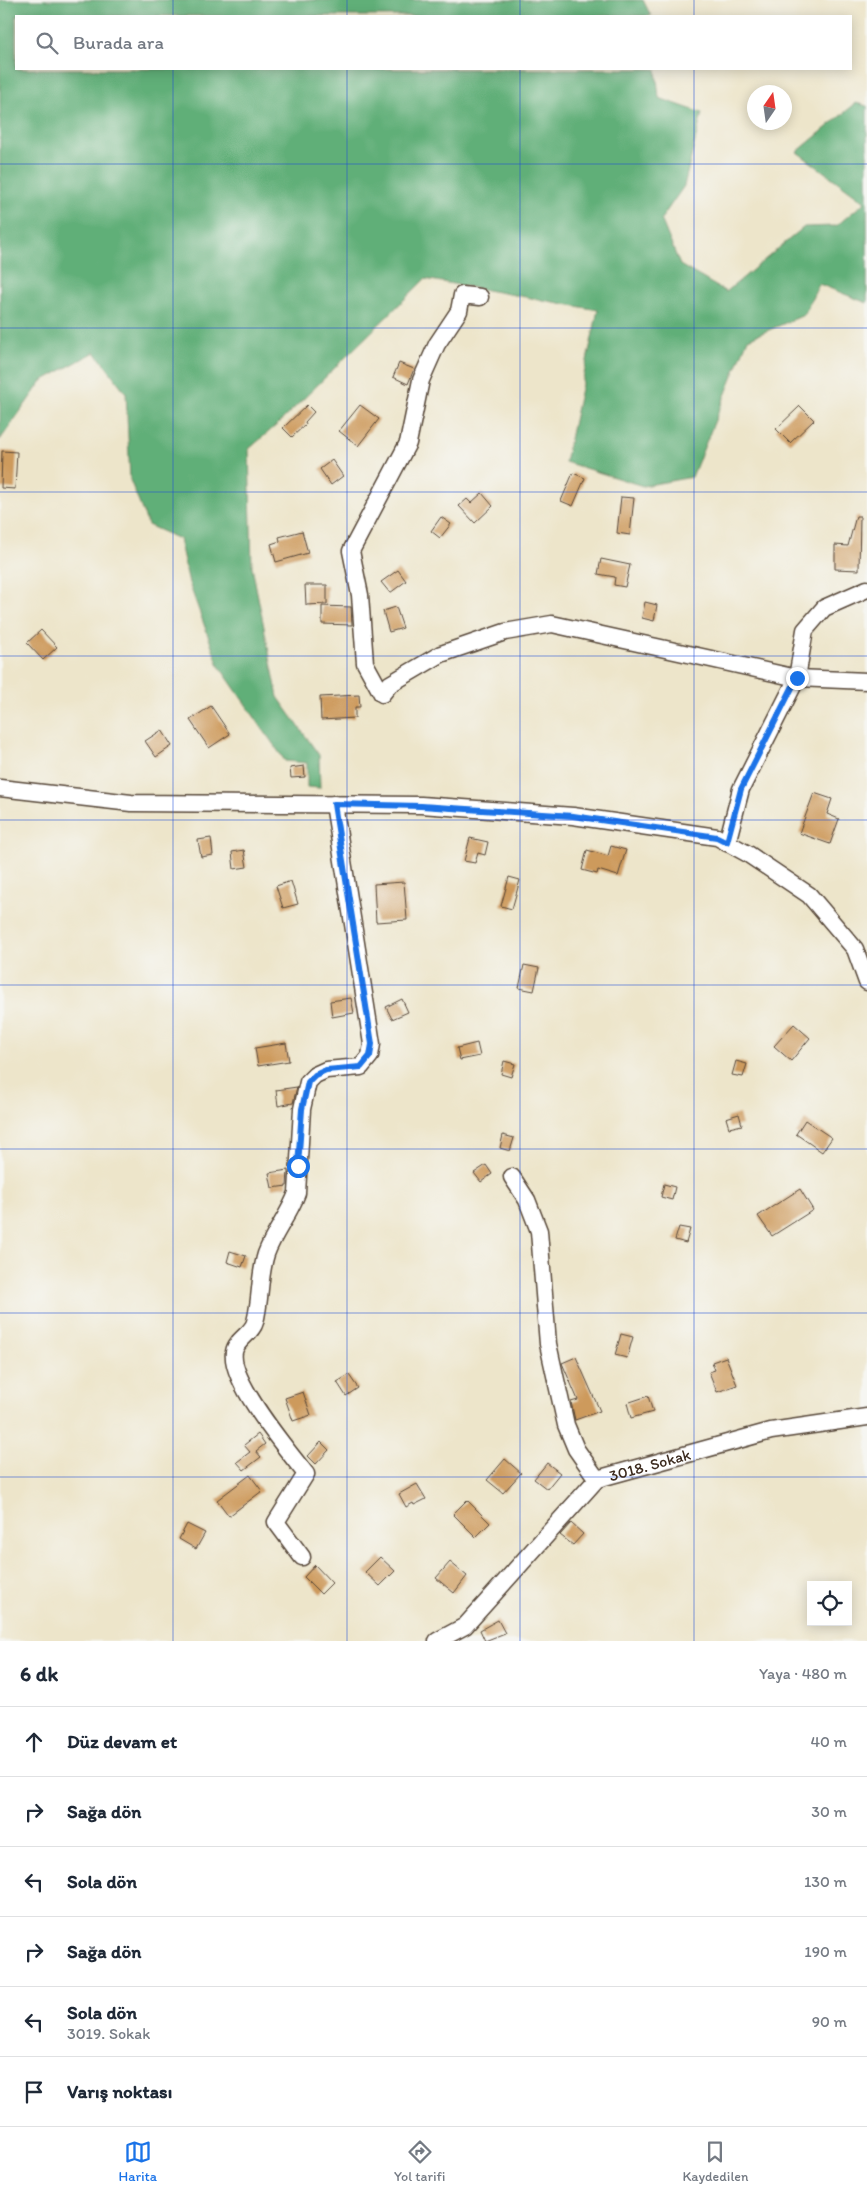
<!DOCTYPE html>
<html lang="tr">
<meta charset="utf-8">
<style>
:root{--surface:#fff;--page:#f6f6f7;--text:#1f2937;--muted:#747a83;--line:#e0e1e3;--accent:#1a73e8}
body{margin:0;font-family:Itim,sans-serif;background:var(--page);color:var(--text)}
.controls{position:absolute;right:15px;bottom:15px;display:grid;overflow:hidden;border-radius:0px;box-shadow:0 2px 12px #0003}
.controls button{width:45px;height:45px;display:grid;place-items:center;padding:0;border:0;border-bottom:1px solid var(--line);background:var(--surface);color:var(--text);font:25px sans-serif}
.compass{position:absolute;left:747px;top:85px;width:45px;height:45px;border-radius:50%;background:var(--surface);box-shadow:0 2px 12px #0003;rotate:13deg}
.stop{position:absolute;width:15px;height:15px;margin:-11px;border:4px solid #1a73e8;border-radius:50%;background:#fff}
.stop.end{background:#1a73e8;border-color:#fff;box-shadow:0 1px 5px #0008}
.list{margin:0;padding:0;list-style:none}
h2{display:flex;justify-content:space-between;align-items:center;height:65px;margin:0;padding:0 20px;font-size:21px}
h2 small{font-size:16px;font-weight:400;color:var(--muted)}
.list li{display:grid;grid-template-columns:32px 1fr auto;gap:15px;align-items:center;box-sizing:border-box;height:70px;padding:0 20px;border-top:1px solid var(--line)}
.list b{display:block;font-size:19px;white-space:nowrap}
.list p{margin:0;font-size:16px;white-space:nowrap;color:var(--muted)}
.list em{font-size:16px;font-style:normal;color:var(--muted)}
.icon{flex:none;width:28px;height:28px;fill:none;stroke:currentColor;stroke-width:2;stroke-linecap:round;stroke-linejoin:round}
.map{position:relative;flex:none;width:867px;height:1641px;overflow:hidden}
.search{position:absolute;background:var(--surface);box-shadow:0 2px 12px #0003;left:15px;right:15px;top:15px;height:55px;display:flex;align-items:center;gap:12px;box-sizing:border-box;padding:0 18px;border-radius:0px;color:var(--muted);font-size:19px}
.sheet{height:485px;background:var(--surface)}
nav{display:flex;justify-content:space-around;align-items:center;box-sizing:border-box;height:70px;border-top:1px solid var(--line);background:var(--surface);font-size:14px;color:var(--muted)}
nav a{display:grid;justify-items:center;gap:2px}
nav .on{color:var(--accent)}
.map>svg:first-child{display:block}
.forest{fill:#61af78;stroke:#4e6c4b}
.building{fill:#cd9a5c}
.lines{fill:none;stroke-linecap:round;stroke-linejoin:round}
.minor-casing{stroke:#564638;stroke-width:19}
.minor{stroke:#fff;stroke-width:16}
.route{stroke:#1a73e8;stroke-width:6}
.grid{fill:none;stroke:#1d4ed8;stroke-width:1;stroke-opacity:0.55}
.labels{text-anchor:middle;dominant-baseline:central;stroke-width:4;stroke-linejoin:round;paint-order:stroke}
.street-label{font-size:16px;fill:#3b2a1e;stroke:#f6f6f2}
</style>
<div class="map">
<svg width="867" height="1641" viewBox="0 0 867 1641">
<rect width="100%" height="100%" fill="#f6f6f2"/>
<filter id="ink" filterUnits="userSpaceOnUse"><feTurbulence type="fractalNoise" baseFrequency=".02" numOctaves="2"/><feDisplacementMap in="SourceGraphic" scale="10" xChannelSelector="R" yChannelSelector="G"/><feConvolveMatrix kernelMatrix="1 2 1 2 8 2 1 2 1" color-interpolation-filters="sRGB"/></filter>
<filter id="wash" filterUnits="userSpaceOnUse"><feTurbulence type="fractalNoise" baseFrequency=".0096" numOctaves="4" result="noise"/><feDisplacementMap in="SourceGraphic" scale="20" xChannelSelector="R" yChannelSelector="G"/><feGaussianBlur stdDeviation="1.12" result="paint"/><feColorMatrix in="noise" values="0 0 0 0 0 0 0 0 0 0 0 0 0 0 0 0 0 1.4 0 .05"/><feComposite in="paint" operator="in"/></filter>
<g filter="url(#wash)">
<rect width="100%" height="100%" fill="#ede5ca"/>
<path class="forest" d="M 0,0 L 643,0 L 651,16 L 16,16 L 16,69 L 656,69 L 659,98 L 702,113 L 684,186 L 661,219 L 680,265 L 726,292 L 804,227 L 836,226 L 865,202 L 797,152 L 856,103 L 867,106 L 867,303 L 819,284 L 804,315 L 748,339 L 692,477 L 643,486 L 565,462 L 598,310 L 425,279 L 279,423 L 249,449 L 252,567 L 278,697 L 319,755 L 320,788 L 307,787 L 307,763 L 285,761 L 219,666 L 189,583 L 179,539 L 148,525 L 130,480 L 126,393 L 95,352 L 42,381 L 0,440 Z"/>
<g id="blocks">
<path class="building" d="M 399,363 L 414,369 L 408,384 L 393,377 Z
M 307,405 L 314,412 L 305,422 L 306,424 L 292,437 L 283,428 Z
M 360,405 L 379,419 L 358,446 L 339,431 Z
M 800,406 L 814,420 L 790,443 L 776,429 Z
M 2,451 L 17,452 L 15,489 L 1,488 Z
M 332,460 L 343,476 L 331,485 L 320,469 Z
M 573,473 L 585,478 L 573,506 L 561,501 Z
M 482,493 L 493,506 L 475,523 L 459,506 L 467,499 L 471,503 Z
M 621,497 L 634,498 L 630,535 L 617,533 Z
M 856,516 L 860,516 L 859,570 L 835,569 L 835,545 L 848,546 Z
M 441,517 L 451,524 L 440,538 L 431,531 Z
M 302,531 L 308,553 L 276,562 L 271,544 L 280,541 L 279,537 Z
M 601,559 L 630,565 L 625,587 L 614,585 L 615,577 L 598,574 Z
M 398,570 L 406,581 L 390,593 L 381,582 Z
M 305,585 L 327,585 L 327,604 L 306,605 Z
M 645,602 L 657,605 L 654,621 L 642,618 Z
M 322,606 L 351,607 L 352,625 L 322,624 Z
M 396,607 L 403,628 L 389,632 L 383,611 Z
M 41,630 L 57,647 L 43,660 L 27,643 Z
M 359,695 L 360,707 L 355,707 L 355,718 L 321,720 L 320,697 Z
M 211,706 L 230,734 L 209,748 L 190,720 Z
M 162,730 L 172,746 L 156,757 L 145,741 Z
M 304,766 L 305,777 L 291,778 L 290,768 Z
M 814,793 L 832,799 L 827,814 L 839,819 L 830,844 L 799,833 Z
M 211,838 L 213,855 L 201,857 L 198,840 Z
M 470,838 L 488,842 L 485,855 L 478,853 L 475,863 L 464,861 Z
M 611,846 L 626,850 L 618,876 L 598,870 L 597,874 L 582,870 L 587,850 L 608,856 Z
M 244,850 L 247,867 L 234,869 L 232,852 Z
M 509,877 L 520,880 L 512,909 L 501,906 Z
M 291,881 L 298,904 L 283,908 L 276,886 Z
M 404,882 L 407,920 L 376,922 L 374,884 Z
M 524,965 L 539,968 L 534,991 L 519,988 Z
M 351,998 L 354,1013 L 332,1017 L 330,1001 Z
M 402,999 L 408,1012 L 392,1019 L 386,1007 Z
M 794,1024 L 810,1038 L 791,1061 L 774,1046 Z
M 286,1043 L 289,1061 L 258,1066 L 255,1048 Z
M 477,1043 L 480,1056 L 460,1060 L 457,1048 Z
M 504,1061 L 515,1064 L 511,1077 L 501,1074 Z
M 736,1061 L 747,1064 L 743,1077 L 732,1075 Z
M 297,1087 L 293,1103 L 278,1106 L 276,1090 Z
M 739,1114 L 742,1125 L 729,1128 L 726,1118 Z
M 805,1120 L 832,1138 L 822,1152 L 796,1134 Z
M 503,1135 L 514,1138 L 510,1151 L 500,1148 Z
M 486,1165 L 492,1174 L 481,1182 L 474,1173 Z
M 288,1170 L 287,1186 L 272,1188 L 269,1173 Z
M 664,1184 L 675,1187 L 672,1200 L 661,1197 Z
M 800,1189 L 813,1210 L 772,1236 L 758,1216 Z
M 679,1227 L 690,1229 L 686,1243 L 675,1240 Z
M 230,1251 L 246,1256 L 242,1267 L 227,1262 Z
M 621,1334 L 633,1337 L 627,1358 L 615,1355 Z
M 576,1357 L 600,1411 L 575,1420 L 571,1402 L 578,1400 L 562,1363 Z
M 726,1357 L 737,1385 L 717,1392 L 709,1372 L 715,1370 L 712,1362 Z
M 349,1375 L 358,1388 L 346,1396 L 337,1382 Z
M 303,1392 L 311,1415 L 293,1421 L 285,1398 Z
M 648,1396 L 653,1412 L 631,1418 L 627,1403 Z
M 258,1434 L 265,1444 L 256,1451 L 261,1457 L 244,1470 L 237,1462 L 250,1452 L 244,1445 Z
M 321,1442 L 329,1450 L 316,1464 L 308,1456 Z
M 505,1459 L 521,1473 L 503,1493 L 487,1480 Z
M 547,1463 L 560,1473 L 547,1489 L 534,1479 Z
M 250,1475 L 262,1491 L 229,1516 L 217,1500 Z
M 417,1484 L 426,1499 L 414,1505 L 413,1503 L 406,1507 L 399,1494 Z
M 467,1500 L 490,1523 L 476,1537 L 453,1514 Z
M 571,1523 L 583,1534 L 573,1545 L 560,1535 Z
M 187,1524 L 205,1533 L 196,1549 L 179,1539 Z
M 380,1557 L 395,1571 L 380,1586 L 365,1572 Z
M 450,1562 L 467,1576 L 454,1593 L 436,1578 Z
M 315,1565 L 332,1583 L 321,1594 L 304,1577 Z
M 498,1620 L 505,1633 L 485,1641 L 480,1630 Z"/>
</g>
</g>
<g filter="url(#ink)">
<use href="#blocks" fill-opacity="0" stroke="#564638" stroke-width="1"/>
<g class="lines">
<defs>
<g id="minor">
<path d="M 480,297 L 462,295 L 459,311 L 437,344 L 421,380 L 408,443 L 351,551 L 360,595 L 365,663 L 382,694 L 390,684 L 441,654 L 505,632 L 552,624 L 797,678 L 867,681"/>
<path d="M 0,788 L 131,803 L 421,805 L 573,816 L 717,837 L 748,854 L 809,895 L 855,949 L 867,982"/>
<path d="M 727,843 L 741,789 L 797,678 L 805,630 L 824,608 L 867,589"/>
<path d="M 512,1177 L 527,1200 L 539,1231 L 548,1344 L 566,1425 L 576,1449 L 597,1479"/>
<path d="M 302,1557 L 276,1522 L 306,1474 C 288,1451 229,1381 234,1352 C 236,1339 252,1334 255,1322 C 261,1299 259,1276 266,1254 C 274,1232 289,1215 297,1193 L 302,1109 L 308,1082 L 315,1075 L 326,1070 L 361,1067 L 370,1056 L 372,1044 L 334,804"/>
<path id="s1" d="M 437,1641 L 465,1626 L 597,1479 L 771,1431 L 867,1417"/>
</g>
</defs>
<use href="#minor" class="minor-casing"/>
<use href="#minor" class="minor"/>
</g>
</g>
<g class="lines" filter="url(#ink)">
<path class="route" d="M 298,1166 L 302,1109 L 308,1082 L 315,1075 L 326,1070 L 361,1067 L 370,1056 L 372,1044 L 334,804 L 421,806 L 573,816 L 717,837 L 727,842 L 741,789 L 797,678"/>
</g>
<path class="grid" d="M 173,0 L 173,16M 347,0 L 347,16M 520,0 L 520,16M 694,0 L 694,16M 173,69 L 173,1641M 347,69 L 347,1641M 520,69 L 520,1641M 694,69 L 694,1641M 0,164 L 867,164M 0,328 L 867,328M 0,492 L 867,492M 0,656 L 867,656M 0,820 L 867,820M 0,985 L 867,985M 0,1149 L 867,1149M 0,1313 L 867,1313M 0,1477 L 867,1477"/>
<g class="labels">
<g class="street-label">
<text stroke="none"><textPath href="#s1" startOffset="284">3018. Sokak</textPath></text>
</g>
</g>
</svg>
<div class="controls">
<button><svg class="icon" aria-label="locate" viewBox="0 0 24 24"><circle cx="12" cy="12" r="6"/><path d="M12 2v4M12 18v4M2 12h4M18 12h4"/></svg></button>
</div>
<svg class="compass" viewBox="-18 -18 36 36"><path d="M0-13l5 13h-10z" fill="#e53935"/><path d="M0 13l5-13h-10z" fill="#747a83"/></svg>
<div class="stop" style="left:298px;top:1166px"></div>
<div class="stop end" style="left:797px;top:678px"></div>
<div class="search"><svg class="icon" aria-label="search" viewBox="0 0 24 24"><circle cx="10" cy="10" r="6"/><path d="M15 15l6 6"/></svg>Burada ara</div>
</div>
<section class="sheet">
<h2>6 dk<small>Yaya · 480 m</small></h2>
<ul class="list">
<li><svg class="icon" aria-label="ahead" viewBox="0 0 24 24"><path d="M12 20V5M6 11l6-6 6 6"/></svg><div><b>Düz devam et</b></div><em>40 m</em></li>
<li><svg class="icon" aria-label="right" viewBox="0 0 24 24"><path d="M7 20v-9h11M14 6l5 5-5 5"/></svg><div><b>Sağa dön</b></div><em>30 m</em></li>
<li><svg class="icon" aria-label="left" viewBox="0 0 24 24"><path d="M17 20v-9H6M10 6l-5 5 5 5"/></svg><div><b>Sola dön</b></div><em>130 m</em></li>
<li><svg class="icon" aria-label="right" viewBox="0 0 24 24"><path d="M7 20v-9h11M14 6l5 5-5 5"/></svg><div><b>Sağa dön</b></div><em>190 m</em></li>
<li><svg class="icon" aria-label="left" viewBox="0 0 24 24"><path d="M17 20v-9H6M10 6l-5 5 5 5"/></svg><div><b>Sola dön</b><p>3019. Sokak</p></div><em>90 m</em></li>
<li><svg class="icon" aria-label="arrive" viewBox="0 0 24 24"><path d="M6 21V4h12l-3 4 3 4H6"/></svg><div><b>Varış noktası</b></div></li>
</ul>
</section>
<nav>
<a class="on"><svg class="icon" aria-label="map" viewBox="0 0 24 24"><path d="M3 6l6-2 6 2 6-2v14l-6 2-6-2-6 2zM9 4v14M15 6v14"/></svg>Harita</a>
<a><svg class="icon" aria-label="directions" viewBox="0 0 24 24"><path d="M12 3l9 9-9 9-9-9zM9 14v-3h6M13 9l2 2-2 2"/></svg>Yol tarifi</a>
<a><svg class="icon" aria-label="saved" viewBox="0 0 24 24"><path d="M7 4h10v16l-5-4-5 4z"/></svg>Kaydedilen</a>
</nav>
